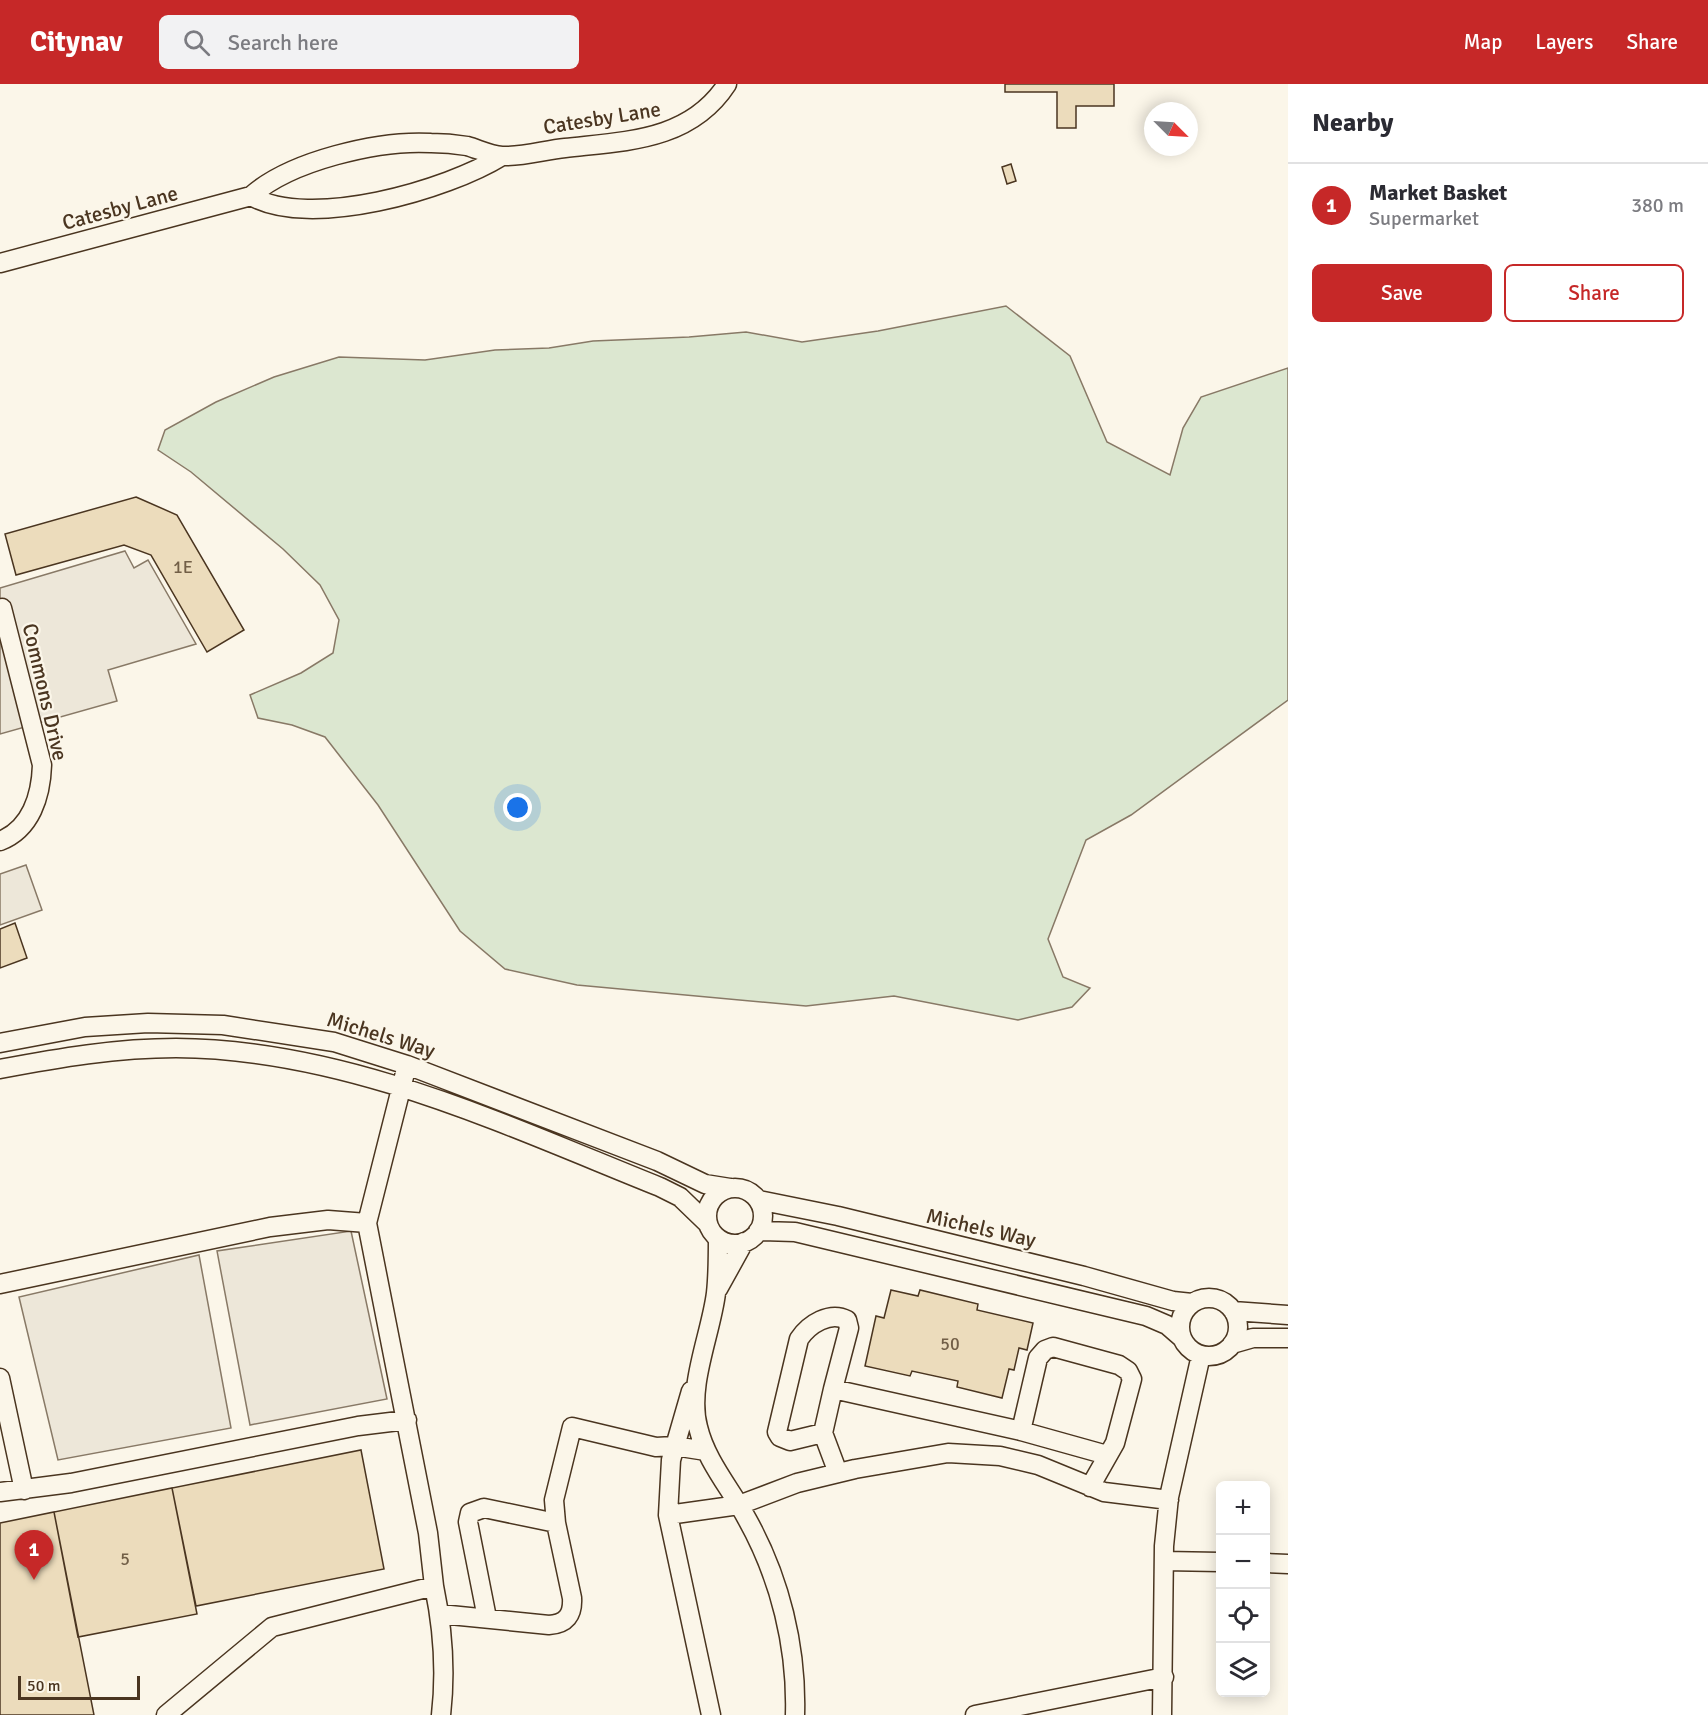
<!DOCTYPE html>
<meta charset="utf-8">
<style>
:root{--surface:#fff;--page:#f2f2f3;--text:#2b2b33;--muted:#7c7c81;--line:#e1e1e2;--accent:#c62828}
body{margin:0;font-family:Signika,sans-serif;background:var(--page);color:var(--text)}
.controls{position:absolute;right:18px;bottom:18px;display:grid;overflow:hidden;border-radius:9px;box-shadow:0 3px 15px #0003}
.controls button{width:54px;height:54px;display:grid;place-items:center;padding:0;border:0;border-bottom:2px solid var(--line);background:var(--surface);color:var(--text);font:30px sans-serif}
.compass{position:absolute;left:1144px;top:18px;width:54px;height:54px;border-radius:50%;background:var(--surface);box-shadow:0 3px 15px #0003;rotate:114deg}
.scale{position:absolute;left:18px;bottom:15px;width:122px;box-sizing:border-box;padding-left:6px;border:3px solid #4a3520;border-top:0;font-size:16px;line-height:21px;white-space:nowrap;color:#4a3520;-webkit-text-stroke:4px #fbf6e9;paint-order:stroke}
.you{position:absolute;left:518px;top:724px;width:21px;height:21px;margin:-15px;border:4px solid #fff;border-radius:50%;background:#1a73e8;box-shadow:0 0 0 9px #1a73e833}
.badge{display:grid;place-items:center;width:39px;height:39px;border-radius:50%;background:var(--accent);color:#fff;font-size:20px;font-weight:700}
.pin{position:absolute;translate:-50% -50px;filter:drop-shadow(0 2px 3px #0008)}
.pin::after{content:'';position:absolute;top:32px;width:21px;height:18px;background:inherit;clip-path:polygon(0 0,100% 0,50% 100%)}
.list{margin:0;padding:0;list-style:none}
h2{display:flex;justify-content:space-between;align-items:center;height:78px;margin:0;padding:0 24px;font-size:26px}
h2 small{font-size:20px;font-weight:400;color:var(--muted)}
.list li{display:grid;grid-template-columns:39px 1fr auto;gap:18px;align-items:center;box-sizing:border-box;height:84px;padding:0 24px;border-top:2px solid var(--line)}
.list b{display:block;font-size:22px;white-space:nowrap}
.list p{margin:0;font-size:20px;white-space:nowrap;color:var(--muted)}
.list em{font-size:20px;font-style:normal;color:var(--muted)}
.actions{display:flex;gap:12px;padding:18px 24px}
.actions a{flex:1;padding:14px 0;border:2px solid var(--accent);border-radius:9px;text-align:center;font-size:21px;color:var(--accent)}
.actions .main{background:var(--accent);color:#fff}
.icon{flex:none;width:33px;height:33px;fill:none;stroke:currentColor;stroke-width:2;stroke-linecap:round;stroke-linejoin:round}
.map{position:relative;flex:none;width:1288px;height:1631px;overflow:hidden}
header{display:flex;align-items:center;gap:36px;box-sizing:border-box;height:84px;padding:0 30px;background:var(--accent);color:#fff}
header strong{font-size:28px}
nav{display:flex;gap:33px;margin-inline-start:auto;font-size:21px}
.search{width:420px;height:54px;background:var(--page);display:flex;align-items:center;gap:15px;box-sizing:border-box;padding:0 21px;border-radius:9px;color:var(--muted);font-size:22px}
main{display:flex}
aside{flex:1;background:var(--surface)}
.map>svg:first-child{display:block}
.green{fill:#dce7d0;stroke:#887966;stroke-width:1.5}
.parking{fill:#ede7d9;stroke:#887966;stroke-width:1.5}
.building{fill:#ecdcbc;stroke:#4a3520;stroke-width:1.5}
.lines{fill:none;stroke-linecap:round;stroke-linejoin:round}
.minor-casing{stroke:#4a3520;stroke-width:21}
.minor{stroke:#fbf6e9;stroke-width:18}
.labels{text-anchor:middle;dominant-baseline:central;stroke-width:4.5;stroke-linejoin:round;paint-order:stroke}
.number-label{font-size:18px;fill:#725f47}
.street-label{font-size:21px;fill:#4a3520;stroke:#fbf6e9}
</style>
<header>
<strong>Citynav</strong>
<div class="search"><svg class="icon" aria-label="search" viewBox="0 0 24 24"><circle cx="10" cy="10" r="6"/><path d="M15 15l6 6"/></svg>Search here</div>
<nav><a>Map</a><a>Layers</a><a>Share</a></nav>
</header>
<main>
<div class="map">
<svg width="1288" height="1631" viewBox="0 0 1288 1631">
<rect width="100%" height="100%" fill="#fbf6e9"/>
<path class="green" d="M 1006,222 L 1070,272 L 1107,358 L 1170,391 L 1183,344 L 1201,313 L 1288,284 L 1288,616 L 1131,731 L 1086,756 L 1048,855 L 1063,893 L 1090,904 L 1072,923 L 1018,936 L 894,912 L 806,922 L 577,901 L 505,885 L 460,847 L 378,721 L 325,653 L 292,641 L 258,634 L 250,611 L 301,589 L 333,569 L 339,536 L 320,501 L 283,465 L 191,388 L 158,366 L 165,346 L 216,318 L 274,293 L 339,273 L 425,276 L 495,266 L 549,264 L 593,257 L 689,253 L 746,248 L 802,258 L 878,247 Z"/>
<path class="parking" d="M 125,467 L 134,484 L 148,476 L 196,560 L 108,586 L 117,617 L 0,650 L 0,504 Z
M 26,781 L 42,826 L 0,841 L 0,790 Z
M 351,1147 L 387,1315 L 250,1341 L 217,1167 Z
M 199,1171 L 231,1344 L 58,1376 L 19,1213 Z"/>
<path class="building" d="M 1005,0 L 1114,0 L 1114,22 L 1076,22 L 1076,44 L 1057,44 L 1057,8 L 1005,8 Z
M 1011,80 L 1016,97 L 1007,100 L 1002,83 Z
M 136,413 L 177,431 L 244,546 L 207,568 L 151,471 L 124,461 L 16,491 L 5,450 Z
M 15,839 L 27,874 L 0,884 L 0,845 Z
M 891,1206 L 918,1212 L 920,1206 L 978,1220 L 977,1226 L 1033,1239 L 1027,1266 L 1019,1264 L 1014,1286 L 1009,1285 L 1002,1314 L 957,1303 L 958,1297 L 912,1287 L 910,1292 L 865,1282 L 876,1232 L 884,1234 Z
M 361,1366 L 384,1485 L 196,1522 L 172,1404 Z
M 172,1404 L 197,1530 L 78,1553 L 54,1428 Z
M 54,1428 L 94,1631 L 0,1631 L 0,1439 Z"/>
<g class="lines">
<defs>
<path id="minor" d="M 251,112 C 310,146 447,106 502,72
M 0,179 L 251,112 C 290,77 378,56 431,59 C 443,59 455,60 467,62 C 478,65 490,71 502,72 C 522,73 545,66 565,64 C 626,57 690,57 727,0
M 0,757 C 31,745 41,712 42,681 L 2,524
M 0,959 L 85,943 L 148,939 L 223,941 L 334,958 L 407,981 L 657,1077 L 705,1100 L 730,1104
M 0,985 C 58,974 117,964 176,964 C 346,965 505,1041 660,1103 L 680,1113 L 708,1140
M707 1132a28 28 0 1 1 56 0a28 28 0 1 1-56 0Z
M 758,1116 L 838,1132 L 1084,1192 L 1173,1217 L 1192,1219
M 758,1147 L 795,1148 L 1146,1232 L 1167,1241 L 1182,1254
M 718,1154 C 718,1172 718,1191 716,1209 C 711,1250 687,1302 698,1343 C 706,1377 731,1405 747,1435 C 780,1494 797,1563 795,1631
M 0,1200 L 270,1143 L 328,1136 L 367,1139
M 718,1205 L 744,1158
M1180 1243a29 29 0 1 1 58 0a29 29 0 1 1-58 0Z
M 1233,1227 L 1288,1231
M 1232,1260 L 1253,1254 L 1288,1254
M 0,1294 L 24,1406
M 691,1307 L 671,1376 L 668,1431 L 711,1631
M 823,1349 L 790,1357 L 780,1353 L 777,1348 L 799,1255 C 809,1240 830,1227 847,1236 L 849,1244 L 833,1305
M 838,1389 L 823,1349 L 833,1305 L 1021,1347
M 1090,1403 L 1115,1359 L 1132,1295 L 1128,1287 L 1119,1281 L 1053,1263 L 1045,1266 L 1038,1274 L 1021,1347 L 1107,1371
M 0,1408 L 71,1399 L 358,1342 L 407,1336
M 668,1431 L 739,1421 L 797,1399 L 855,1385 L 948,1369 L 1000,1372 L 1038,1381 L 1104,1408 L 1169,1416
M 1164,1477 L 1220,1478
M 1266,1479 L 1288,1480
M 434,1502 C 443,1545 446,1588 441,1631
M 440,1530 L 549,1541 C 566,1540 573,1531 572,1514 L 556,1439 L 554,1416 L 572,1343 L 656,1363 L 674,1362 L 706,1367
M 487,1534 L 468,1438 L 470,1429 L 484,1424 L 556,1439
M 166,1631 L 272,1543 L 434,1502 L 428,1449 L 367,1139 L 407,981
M 975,1631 L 1164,1593
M 1162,1631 L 1164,1462 L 1169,1413 L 1201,1271"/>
</defs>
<use href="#minor" class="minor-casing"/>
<use href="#minor" class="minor"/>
</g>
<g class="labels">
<g class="number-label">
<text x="183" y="483">1E</text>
<text x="950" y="1260">50</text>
<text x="125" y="1475">5</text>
</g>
<g class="street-label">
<text transform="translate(602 34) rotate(-9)">Catesby Lane</text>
<text transform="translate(120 124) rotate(-15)">Catesby Lane</text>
<text transform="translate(45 608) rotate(77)">Commons Drive</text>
<text transform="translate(381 951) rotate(17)">Michels Way</text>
<text transform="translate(981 1144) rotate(13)">Michels Way</text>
</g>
</g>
</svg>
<div class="controls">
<button>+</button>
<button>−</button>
<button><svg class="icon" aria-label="locate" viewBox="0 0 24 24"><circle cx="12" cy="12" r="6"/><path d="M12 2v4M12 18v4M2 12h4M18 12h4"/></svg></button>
<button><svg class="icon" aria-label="layers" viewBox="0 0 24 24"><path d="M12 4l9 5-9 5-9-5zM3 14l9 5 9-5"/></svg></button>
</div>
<svg class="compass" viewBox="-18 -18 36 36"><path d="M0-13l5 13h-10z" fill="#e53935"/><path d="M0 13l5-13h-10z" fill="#7c7c81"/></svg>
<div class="scale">50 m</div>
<div class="you"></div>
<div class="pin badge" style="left:34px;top:1496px">1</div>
</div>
<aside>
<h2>Nearby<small></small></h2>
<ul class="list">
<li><span class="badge">1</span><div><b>Market Basket</b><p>Supermarket</p></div><em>380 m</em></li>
</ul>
<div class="actions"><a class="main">Save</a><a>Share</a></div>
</aside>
</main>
